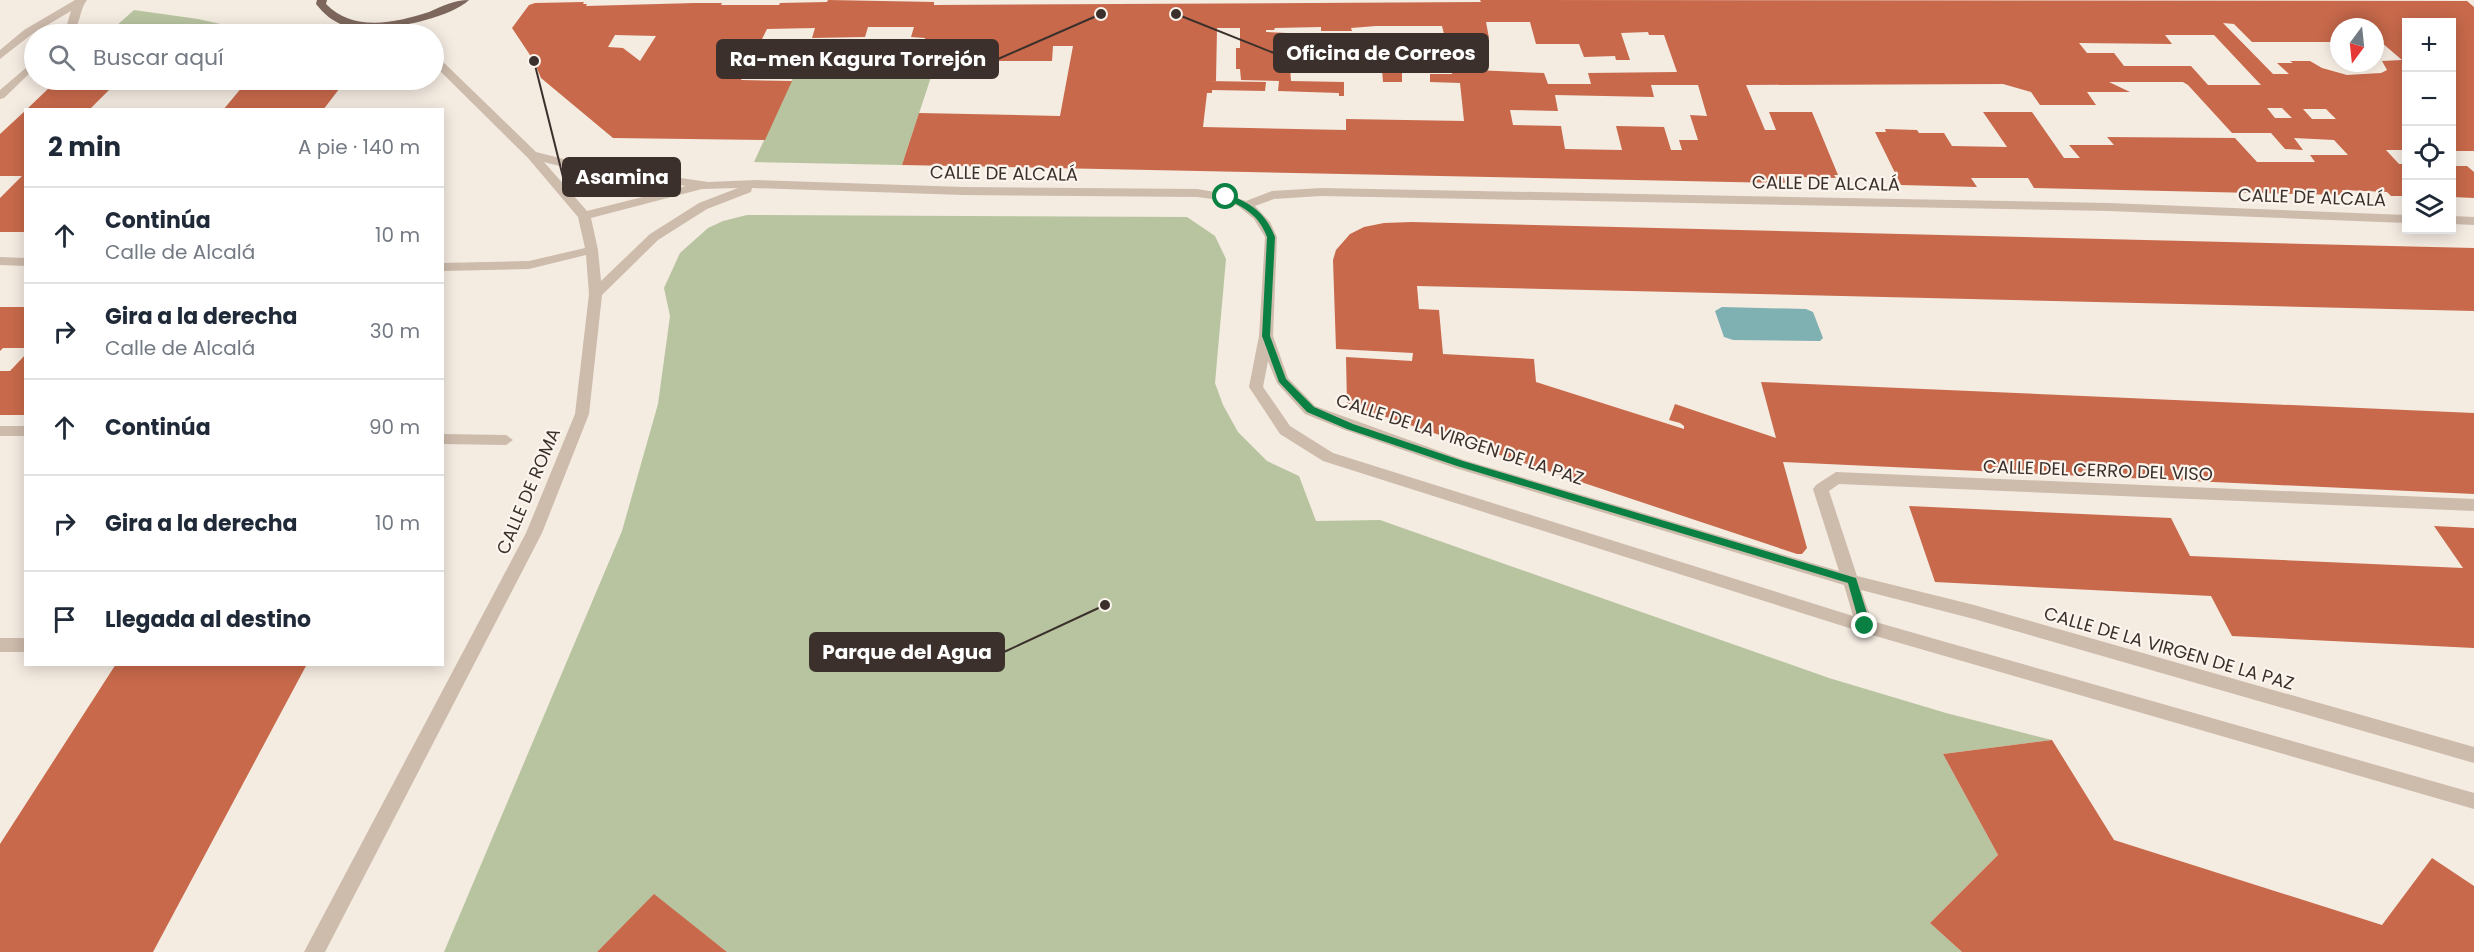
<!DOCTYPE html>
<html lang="es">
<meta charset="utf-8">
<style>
:root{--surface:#fff;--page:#f2f2f3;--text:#1f2937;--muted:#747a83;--line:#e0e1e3}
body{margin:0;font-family:Poppins,sans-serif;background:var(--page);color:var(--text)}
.controls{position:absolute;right:18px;top:18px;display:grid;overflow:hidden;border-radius:0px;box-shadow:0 3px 15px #0003}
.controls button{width:54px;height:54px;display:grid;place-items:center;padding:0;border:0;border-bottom:2px solid var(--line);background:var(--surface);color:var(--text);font:30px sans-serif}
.compass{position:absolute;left:2330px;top:18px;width:54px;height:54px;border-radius:50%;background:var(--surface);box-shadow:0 3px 15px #0003;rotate:195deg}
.stop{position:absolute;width:18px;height:18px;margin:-14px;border:4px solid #0b8043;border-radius:50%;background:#fff}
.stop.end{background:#0b8043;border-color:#fff;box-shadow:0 2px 6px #0008}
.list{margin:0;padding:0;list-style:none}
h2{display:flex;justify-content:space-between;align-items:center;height:78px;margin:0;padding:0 24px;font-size:26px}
h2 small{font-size:20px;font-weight:400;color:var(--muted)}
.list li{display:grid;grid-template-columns:39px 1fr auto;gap:18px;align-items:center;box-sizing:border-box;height:96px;padding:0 24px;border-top:2px solid var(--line)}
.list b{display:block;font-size:22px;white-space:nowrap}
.list p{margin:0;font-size:20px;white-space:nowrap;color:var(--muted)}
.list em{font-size:20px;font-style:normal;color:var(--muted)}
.icon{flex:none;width:33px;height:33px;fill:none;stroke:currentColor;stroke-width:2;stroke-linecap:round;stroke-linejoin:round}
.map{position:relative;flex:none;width:2474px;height:952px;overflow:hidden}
.search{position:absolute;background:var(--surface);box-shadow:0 3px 15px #0003;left:24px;top:24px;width:420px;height:66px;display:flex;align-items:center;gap:15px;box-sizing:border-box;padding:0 21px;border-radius:33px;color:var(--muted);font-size:22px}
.panel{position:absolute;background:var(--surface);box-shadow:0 3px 15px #0003;left:24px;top:108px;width:420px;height:558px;border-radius:0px}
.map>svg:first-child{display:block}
.green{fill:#b8c4a0}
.water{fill:#7fb0b2}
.building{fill:#c8694b;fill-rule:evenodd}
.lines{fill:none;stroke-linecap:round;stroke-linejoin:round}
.street{fill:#cdbbac;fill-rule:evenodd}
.primary{fill:#7d675c;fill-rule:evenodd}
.route{fill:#0b8043}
.labels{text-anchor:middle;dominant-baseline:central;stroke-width:4.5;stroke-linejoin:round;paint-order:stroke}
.street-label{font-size:18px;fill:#3b302b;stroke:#fbf5ee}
.leader{fill:none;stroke:#3b302b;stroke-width:2}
.callout-dot{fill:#3b302b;stroke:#fbf5ee;stroke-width:2}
.callout{fill:#3b302b;stroke:#3b302b;stroke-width:2}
.callout-label{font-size:20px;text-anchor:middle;font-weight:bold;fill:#fff}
</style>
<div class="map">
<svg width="2474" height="952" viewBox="0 0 2474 952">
<rect width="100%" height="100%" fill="#f4ebe1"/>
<path class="green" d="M 134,10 L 198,19 L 225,25 L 215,34 L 107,34 Z
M 802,58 L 932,74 L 902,165 L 754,162 Z
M 747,215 L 1187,217 L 1215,236 L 1226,259 L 1215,383 L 1223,405 L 1238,432 L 1267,461 L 1299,476 L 1316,521 L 1380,520 L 1829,678 L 1946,713 L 2052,740 L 1943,754 L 1998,855 L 1930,923 L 1962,952 L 727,952 L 654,895 L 597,952 L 444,952 L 622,531 L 658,404 L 670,316 L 664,288 L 680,253 L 708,228 L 723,221 Z"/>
<path class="water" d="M 1722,307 L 1806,309 L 1813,312 L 1823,338 L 1820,341 L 1733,340 L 1724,337 L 1715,311 Z"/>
<path class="building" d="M 828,0 L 934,2 L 934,5 L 1481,2 L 1480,0 L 2467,1 L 2474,7 L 2474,151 L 2452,151 L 2452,22 L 2406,22 L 2406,150 L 2386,150 L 2399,164 L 2406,164 L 2406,196 L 2391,196 L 2387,192 L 2342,190 L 2345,195 L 2034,188 L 2028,178 L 1971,178 L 1977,187 L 1901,185 L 1875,132 L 1886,132 L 1885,129 L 1917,130 L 1919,133 L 1944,133 L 1952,146 L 2007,147 L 1983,112 L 2032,112 L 2064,158 L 2080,158 L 2069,145 L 2114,145 L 2107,137 L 2235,138 L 2257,162 L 2315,162 L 2310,155 L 2348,155 L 2334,140 L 2294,138 L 2303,150 L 2285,149 L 2271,133 L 2232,133 L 2188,85 L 2183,82 L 2109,82 L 2130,92 L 2087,92 L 2096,105 L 2040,105 L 2031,92 L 2003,84 L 1746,85 L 1765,130 L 1776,130 L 1769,112 L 1812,112 L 1838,175 L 1834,175 L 1836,178 L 1798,177 L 1797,174 L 1782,174 L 1786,183 L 902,165 L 919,113 L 1060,116 L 1073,46 L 1053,46 L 1052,61 L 988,61 L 992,46 L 924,47 L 925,38 L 911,37 L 914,27 L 868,27 L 865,37 L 812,38 L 815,28 L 767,29 L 759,45 L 780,48 L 778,54 L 756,52 L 741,80 L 792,81 L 765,140 L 613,138 L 541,78 L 534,61 L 512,28 L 529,5 L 535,3 L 584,2 L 583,4 L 587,4 L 586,6 L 695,3 L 722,3 L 721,5 L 779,5 L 780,3 L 827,2 ZM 1486,22 L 1530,22 L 1536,44 L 1579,44 L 1584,57 L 1615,56 L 1616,60 L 1630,60 L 1621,33 L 1648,32 L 1649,35 L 1664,35 L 1677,72 L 1588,73 L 1591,84 L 1548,84 L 1544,73 L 1452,69 L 1452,74 L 1430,74 L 1430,82 L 1460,83 L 1464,121 L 1346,119 L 1346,130 L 1203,127 L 1207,93 L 1212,93 L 1212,90 L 1265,91 L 1266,82 L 1208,81 L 1216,81 L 1217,28 L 1240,28 L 1240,48 L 1236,48 L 1236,69 L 1240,69 L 1241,80 L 1279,81 L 1278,91 L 1339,93 L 1339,96 L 1344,96 L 1344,82 L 1291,81 L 1290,67 L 1296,67 L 1294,46 L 1289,46 L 1288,33 L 1266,32 L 1266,30 L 1274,30 L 1275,28 L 1321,27 L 1321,31 L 1352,31 L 1351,28 L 1376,26 L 1442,26 L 1445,38 L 1489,38 ZM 2223,23 L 2234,24 L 2252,42 L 2339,42 L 2339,27 L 2375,27 L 2375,42 L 2381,42 L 2402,60 L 2382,61 L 2387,70 L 2381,73 L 2347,75 L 2322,68 L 2310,61 L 2290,61 L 2293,63 L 2277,63 L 2289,74 L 2273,74 ZM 615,35 L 656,36 L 640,61 L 623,48 L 608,47 ZM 2165,35 L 2214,35 L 2261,85 L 2208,85 L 2191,66 L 2124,66 L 2114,53 L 2087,53 L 2079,43 L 2172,44 ZM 1651,85 L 1698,85 L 1707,116 L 1690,115 L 1698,140 L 1679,140 L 1682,150 L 1671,150 L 1664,127 L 1616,126 L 1622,150 L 1565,149 L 1561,126 L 1513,125 L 1510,110 L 1558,111 L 1555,95 L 1654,97 ZM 2267,108 L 2282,108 L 2292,118 L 2275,118 ZM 2303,109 L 2326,109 L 2336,119 L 2312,119 Z
M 859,58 L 918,66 L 920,59 L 971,59 L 966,78 L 857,64 Z
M 1382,70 L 1402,71 L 1402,82 L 1383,82 Z
M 101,80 L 346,80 L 323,110 L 223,110 L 243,86 L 112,87 L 89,110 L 26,110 L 50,87 L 94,87 Z
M 26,110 L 26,232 L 0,232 L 0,198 L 22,176 L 0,176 L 0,134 Z
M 2452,166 L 2467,166 L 2474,172 L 2474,198 L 2452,197 Z
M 1412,222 L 2474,248 L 2474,311 L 1417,286 L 1419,309 L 1439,310 L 1443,354 L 1534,359 L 1536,382 L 1684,429 L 1684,426 L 1680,423 L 1669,420 L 1675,404 L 1776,438 L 1761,382 L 2474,413 L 2474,494 L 1783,462 L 1807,548 L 1802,554 L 1797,554 L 1347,404 L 1346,357 L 1412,361 L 1413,353 L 1336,349 L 1333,260 L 1336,250 L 1350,234 L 1364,227 L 1384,223 Z
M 0,307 L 26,307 L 26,348 L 3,348 L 0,351 Z
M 26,354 L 26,415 L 0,415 L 0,371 L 10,371 Z
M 1909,506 L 2171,518 L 2190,556 L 2463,568 L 2434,526 L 2474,528 L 2474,648 L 2232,636 L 2211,596 L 1935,582 Z
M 116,664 L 307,664 L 153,952 L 0,952 L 0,844 Z
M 2052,740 L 2114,840 L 2382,925 L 2432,858 L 2474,886 L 2474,952 L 1962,952 L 1930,923 L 1998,855 L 1943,754 Z
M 654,894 L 727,952 L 597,952 Z"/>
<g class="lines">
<path class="street" d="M 75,0 L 87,0 C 79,10 81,25 71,34 L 60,34 L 66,28 L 71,11 L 32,34 L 0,59 L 0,50 L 24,30 Z
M 397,20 L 401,21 L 411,34 L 401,34 L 392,23 Z
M 434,56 L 438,57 L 536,152 L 579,163 L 708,182 L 757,180 L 964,187 L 1197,189 L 1221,193 L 1246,201 L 1272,191 L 1321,188 L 2109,203 L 2406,215 L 2406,223 L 2109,211 L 1321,196 L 1274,199 L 1255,206 L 1270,222 L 1277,237 L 1273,336 L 1288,378 L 1315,406 L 1464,460 L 1839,571 L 1813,489 L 1816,485 L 1836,472 L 2474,499 L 2474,511 L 1839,484 L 1829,491 L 1857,576 L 1974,605 L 2474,747 L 2474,763 L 1974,619 L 1861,590 L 1872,621 L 2474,793 L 2474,809 L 1865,633 L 1323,461 L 1280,434 L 1249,387 L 1259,336 L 1265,237 L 1254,219 L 1238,206 L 1221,200 L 1197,197 L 964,195 L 752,188 L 751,192 L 707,209 L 658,240 L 602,295 L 589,414 L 542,533 L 325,952 L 304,952 L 526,533 L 575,414 L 589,294 L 586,255 L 529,269 L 442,271 L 442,263 L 529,261 L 585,248 L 578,217 L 528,158 L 434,65 ZM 544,162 L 579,171 L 686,186 L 587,211 ZM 738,188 L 699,203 L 650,234 L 601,281 L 598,250 L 591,218 L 702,189 ZM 1268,361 L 1277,383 L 1305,414 L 1345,430 L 1455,468 L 1844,585 L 1853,616 L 1333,453 L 1290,426 L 1263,387 Z
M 34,61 L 34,69 L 4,98 L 0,99 L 0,90 Z
M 2452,216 L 2474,217 L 2474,225 L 2452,224 Z
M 0,257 L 26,258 L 26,266 L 0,265 Z
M 0,426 L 26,426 L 26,436 L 0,436 Z
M 442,434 L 506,435 L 513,440 L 506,445 L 442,444 Z
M 0,638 L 26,638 L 26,652 L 0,652 Z"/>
<path class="primary" d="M 317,0 L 327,0 L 326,4 C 353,32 395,23 429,12 C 443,6 454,0 469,0 C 448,20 373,35 345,26 C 332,21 324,14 316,4 Z"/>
</g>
<path class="route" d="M 1226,194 C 1250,202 1266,213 1275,237 L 1270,336 L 1286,379 L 1314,407 L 1353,424 L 1463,461 L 1856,578 L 1871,626 L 1869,629 L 1865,630 L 1860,626 L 1848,583 L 1457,466 L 1347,429 L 1307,412 L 1279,382 L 1262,336 L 1267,237 C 1259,215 1244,207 1223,198 L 1223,195 Z"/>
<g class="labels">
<g class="street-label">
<text transform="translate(1004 173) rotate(1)">CALLE DE ALCALÁ</text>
<text transform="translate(1826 183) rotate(1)">CALLE DE ALCALÁ</text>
<text transform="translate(2312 197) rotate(2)">CALLE DE ALCALÁ</text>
<text transform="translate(1460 439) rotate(18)">CALLE DE LA VIRGEN DE LA PAZ</text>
<text transform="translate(2098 470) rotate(2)">CALLE DEL CERRO DEL VISO</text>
<text transform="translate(528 491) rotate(-67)">CALLE DE ROMA</text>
<text transform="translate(2169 648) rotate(16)">CALLE DE LA VIRGEN DE LA PAZ</text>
</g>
</g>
<path class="leader" d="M1176 14L1274 53M1101 14L998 59M534 61L563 177M1105 605L1004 652"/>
<g class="callout-dot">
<circle cx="1176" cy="14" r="6"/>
<circle cx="1101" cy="14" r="6"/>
<circle cx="534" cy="61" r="6"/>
<circle cx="1105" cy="605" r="6"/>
</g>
<g class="callout">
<rect x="1274" y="34" width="214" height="38" rx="6"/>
<rect x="717" y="40" width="281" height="38" rx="6"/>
<rect x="563" y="158" width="117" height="38" rx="6"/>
<rect x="810" y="633" width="194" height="38" rx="6"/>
</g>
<g class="callout-label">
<text x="1381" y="60">Oficina de Correos</text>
<text x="858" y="66">Ra-men Kagura Torrejón</text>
<text x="622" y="184">Asamina</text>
<text x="907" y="659">Parque del Agua</text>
</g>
</svg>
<div class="controls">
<button>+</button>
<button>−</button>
<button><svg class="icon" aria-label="locate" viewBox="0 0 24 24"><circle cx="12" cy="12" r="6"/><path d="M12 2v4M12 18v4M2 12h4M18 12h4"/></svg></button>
<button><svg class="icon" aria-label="layers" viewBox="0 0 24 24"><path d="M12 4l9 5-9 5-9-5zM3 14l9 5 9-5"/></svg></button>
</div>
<svg class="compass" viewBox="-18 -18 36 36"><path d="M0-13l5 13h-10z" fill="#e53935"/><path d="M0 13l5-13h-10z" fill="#747a83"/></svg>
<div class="stop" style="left:1226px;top:197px"></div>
<div class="stop end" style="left:1865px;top:626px"></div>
<div class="search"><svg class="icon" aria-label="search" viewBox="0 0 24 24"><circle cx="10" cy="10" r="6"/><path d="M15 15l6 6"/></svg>Buscar aquí</div>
<section class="panel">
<h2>2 min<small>A pie · 140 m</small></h2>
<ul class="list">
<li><svg class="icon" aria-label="ahead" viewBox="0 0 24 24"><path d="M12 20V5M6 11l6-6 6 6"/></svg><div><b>Continúa</b><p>Calle de Alcalá</p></div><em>10 m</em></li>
<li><svg class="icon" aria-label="right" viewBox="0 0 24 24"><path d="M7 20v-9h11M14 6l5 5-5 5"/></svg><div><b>Gira a la derecha</b><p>Calle de Alcalá</p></div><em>30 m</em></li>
<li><svg class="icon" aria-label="ahead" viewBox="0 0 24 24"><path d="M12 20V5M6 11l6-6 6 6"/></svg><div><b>Continúa</b></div><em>90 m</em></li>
<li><svg class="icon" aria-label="right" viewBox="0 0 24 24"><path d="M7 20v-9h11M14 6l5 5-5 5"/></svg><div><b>Gira a la derecha</b></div><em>10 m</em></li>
<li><svg class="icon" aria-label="arrive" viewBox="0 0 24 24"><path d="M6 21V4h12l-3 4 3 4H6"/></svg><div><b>Llegada al destino</b></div></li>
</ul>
</section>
</div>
